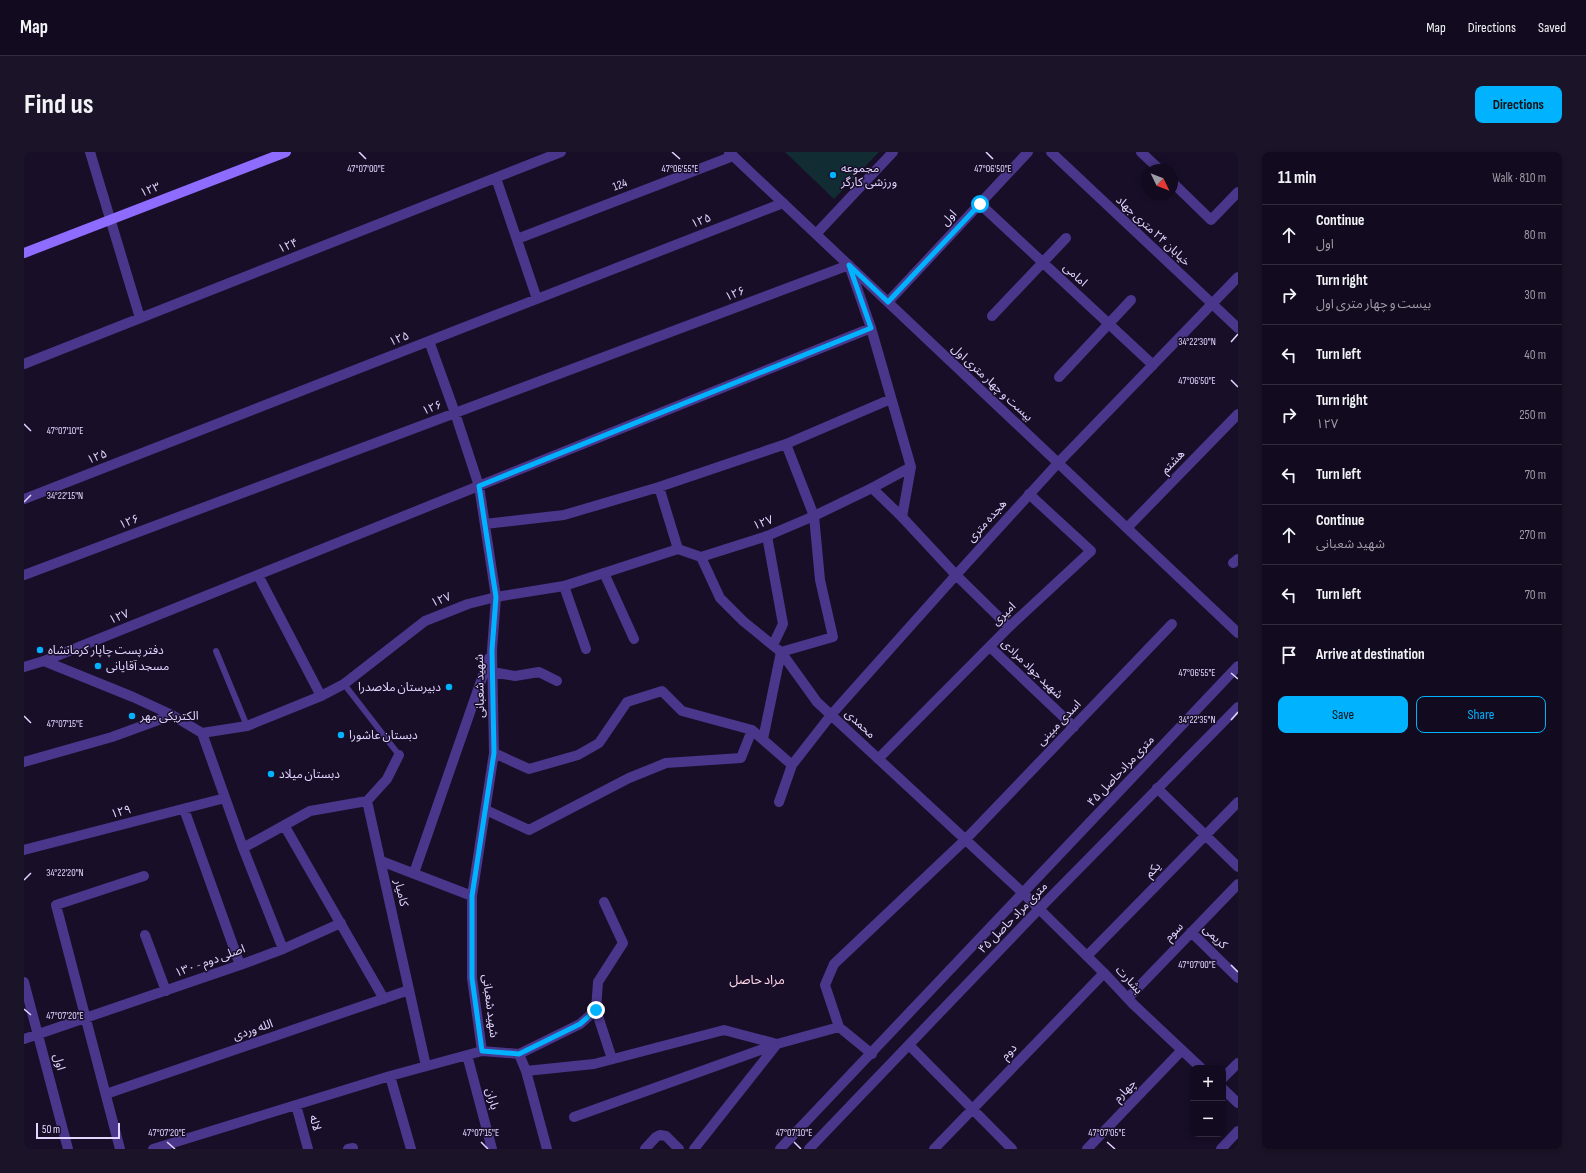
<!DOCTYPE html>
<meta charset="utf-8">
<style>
:root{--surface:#120a1e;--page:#1b1327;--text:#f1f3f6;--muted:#9c9aa4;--line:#312b3c;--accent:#01b2ff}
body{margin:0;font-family:"Sofia Sans Condensed","Noto Sans Arabic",sans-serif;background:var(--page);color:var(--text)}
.controls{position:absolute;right:12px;bottom:12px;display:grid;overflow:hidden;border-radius:8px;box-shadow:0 2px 6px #0003}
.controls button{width:36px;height:36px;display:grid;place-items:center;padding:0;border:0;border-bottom:1px solid var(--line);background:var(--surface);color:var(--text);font:20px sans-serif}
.compass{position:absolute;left:1118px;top:12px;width:36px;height:36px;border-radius:50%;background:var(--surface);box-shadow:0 2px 6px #0003;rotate:133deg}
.scale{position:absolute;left:12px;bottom:10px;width:84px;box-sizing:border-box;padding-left:4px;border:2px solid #e2d5ff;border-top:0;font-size:11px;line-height:14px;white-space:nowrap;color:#e2d5ff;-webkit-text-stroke:3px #180e28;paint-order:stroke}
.stop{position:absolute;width:12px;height:12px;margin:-9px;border:3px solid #01b2ff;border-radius:50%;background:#fff}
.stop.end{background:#01b2ff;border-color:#fff;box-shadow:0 1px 4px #0008}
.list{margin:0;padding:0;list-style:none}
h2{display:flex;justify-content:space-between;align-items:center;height:52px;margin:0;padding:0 16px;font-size:17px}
h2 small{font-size:13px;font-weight:400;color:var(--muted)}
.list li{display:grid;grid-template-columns:26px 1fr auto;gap:12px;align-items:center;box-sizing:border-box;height:60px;padding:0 16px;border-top:1px solid var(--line)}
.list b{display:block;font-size:15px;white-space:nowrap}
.list p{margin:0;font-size:13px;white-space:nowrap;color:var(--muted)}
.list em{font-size:13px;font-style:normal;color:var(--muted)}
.actions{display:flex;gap:8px;padding:12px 16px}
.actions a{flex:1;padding:9px 0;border:1px solid var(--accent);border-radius:8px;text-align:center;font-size:14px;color:var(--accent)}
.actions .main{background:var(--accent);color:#111}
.icon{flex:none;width:22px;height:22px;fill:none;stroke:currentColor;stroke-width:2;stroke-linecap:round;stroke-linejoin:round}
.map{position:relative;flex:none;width:1214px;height:997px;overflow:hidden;border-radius:8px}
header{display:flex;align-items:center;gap:24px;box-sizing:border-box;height:56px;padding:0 20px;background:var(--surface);border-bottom:1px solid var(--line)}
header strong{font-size:19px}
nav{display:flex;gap:22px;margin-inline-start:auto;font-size:14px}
.intro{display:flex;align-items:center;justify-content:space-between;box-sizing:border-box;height:96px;padding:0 24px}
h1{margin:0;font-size:28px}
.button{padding:10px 18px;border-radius:8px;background:var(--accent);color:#111;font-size:14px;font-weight:700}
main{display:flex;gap:24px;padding:0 24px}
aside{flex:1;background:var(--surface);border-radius:8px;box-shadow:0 2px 6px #0003}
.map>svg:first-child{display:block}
.green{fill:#112d33}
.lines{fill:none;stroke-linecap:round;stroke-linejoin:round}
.service{stroke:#4a368a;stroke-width:6}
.minor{stroke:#4a368a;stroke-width:10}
.tertiary{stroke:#4a368a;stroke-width:10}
.secondary{stroke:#8e6cff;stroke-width:10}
.route{stroke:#01b2ff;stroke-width:5}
.ticks{fill:none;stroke:#e2d5ff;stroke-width:1.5}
.poi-dot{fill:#01b2ff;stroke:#180e28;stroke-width:1.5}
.labels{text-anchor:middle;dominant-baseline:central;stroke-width:3;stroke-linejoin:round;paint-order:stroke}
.poi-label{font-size:12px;fill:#e2d5ff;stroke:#180e28;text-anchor:start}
.street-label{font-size:12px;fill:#e2d5ff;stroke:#180e28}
.neighbourhood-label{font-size:13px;fill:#ffd7e9;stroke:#180e28}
.ticks-label{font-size:10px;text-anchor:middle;fill:#e2d5ff;stroke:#180e28;stroke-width:3;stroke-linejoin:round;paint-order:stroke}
</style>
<header>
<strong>Map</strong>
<nav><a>Map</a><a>Directions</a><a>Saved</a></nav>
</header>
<div class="intro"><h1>Find us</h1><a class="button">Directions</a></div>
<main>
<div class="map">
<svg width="1214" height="997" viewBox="0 0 1214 997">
<rect width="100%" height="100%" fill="#180e28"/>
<path class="green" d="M 761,0 L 855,0 L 810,47 Z"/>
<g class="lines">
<path class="service" d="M 192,499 L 223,574
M 320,532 L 375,603"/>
<path class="minor" d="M 66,0 L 116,166
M 1027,0 L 1214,176
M 1117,0 L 1136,18
M 472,26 L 513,147
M 1148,30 L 1187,68 L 1214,40
M 956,52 L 1129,213
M 493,87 L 709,4
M 864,150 L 1004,0
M 968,164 L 1042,86
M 0,212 L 537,0
M 1035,225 L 1107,148
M 848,336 L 887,315 L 878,365
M 0,347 L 759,51
M 461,372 L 540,363 L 635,335
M 1103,376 L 1214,262
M 743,384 L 759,472 L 749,493
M 654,397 L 635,335 L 762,292 L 867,247
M 677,405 L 696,446 L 719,469 L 757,500 L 793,550 L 999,741
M 1209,411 L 1214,407
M 580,421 L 610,487
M 0,423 L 825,113 L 847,176 L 887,315
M 234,423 L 297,544
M 540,434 L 562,497
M 966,495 L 1050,575
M 20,509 L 847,176
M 468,520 L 491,524 L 515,520 L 533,529
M 178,581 L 219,696 L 259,797
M 739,587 L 757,500 L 809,485 L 796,428 L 790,364 L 762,292
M 470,601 L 505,617 L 554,603 L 575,591 L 603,550 L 638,539 L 658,559 L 728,578 L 768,613
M 854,607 L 985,475 L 1067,399 L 1005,342
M 0,610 L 88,585 L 148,563
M 1133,636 L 1214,715
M 343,649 L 402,914
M 755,650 L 768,613 L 807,563 L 932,423 L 985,475
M 160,657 L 216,813
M 462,658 L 505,678 L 605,626 L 642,611 L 717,606 L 728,578
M 260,673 L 360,847
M 219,696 L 286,659 L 343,649 L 363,627 L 375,603
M 0,698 L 201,646
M 357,709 L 448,744
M 390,721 L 465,506
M 1167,780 L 1214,826
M 121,783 L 142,839
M 1063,804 L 1214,650
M 0,830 L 44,997
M 1104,846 L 1214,732
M 572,858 L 588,907
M 815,875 L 801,833 L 810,812 L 941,688 L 1148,472
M 0,887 L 216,813 L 259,797 L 317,771
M 885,893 L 988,997
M 458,899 L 495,902 L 502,919 L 570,912 L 700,878 L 753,892
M 495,902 L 556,872 L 572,858 L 574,830 L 599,791 L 580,750
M 443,903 L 468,997
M 502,919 L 523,997
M 366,924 L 387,997
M 1199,926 L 1214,911
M 82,942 L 385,838
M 272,953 L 284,997
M 550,965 L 753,892 L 815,875 L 848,902
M 96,997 L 32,753 L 120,724
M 129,997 L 366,924 L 458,899 L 448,826 L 448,744 L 470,601 L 468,498 L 472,445 L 455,334 L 431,261 L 405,189
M 324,997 L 329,996
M 621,997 L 632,985 L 636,983 L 642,984 L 655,997
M 670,997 L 753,892
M 910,997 L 1080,821
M 1197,997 L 1214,979"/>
<path class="tertiary" d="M 705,0 L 1214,481
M 792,82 L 869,0
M 0,515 L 20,509 L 109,545 L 148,563 L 178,581 L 223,574 L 297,544 L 320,532 L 401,469 L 444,452 L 472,445 L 540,434 L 654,397 L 677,405 L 743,384 L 790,364 L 848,336 L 878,365 L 932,423 L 1034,311 L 1214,125
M 999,741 L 1080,821 L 1109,852 L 1177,916
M 1199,937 L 1214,951
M 756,997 L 1214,514
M 785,997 L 1015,757 L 1214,555
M 1063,997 L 1158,898"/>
<path class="secondary" d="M 0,101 L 262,0"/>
</g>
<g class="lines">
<path class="route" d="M 572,858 L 556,872 L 495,902 L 458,899 L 448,826 L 448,744 L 470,601 L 468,498 L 472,445 L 455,334 L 847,176 L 825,113 L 864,150 L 956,52"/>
</g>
<path class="ticks" d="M 335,0 L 342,7M 648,0 L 656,7M 962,0 L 969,7M 1207,190 L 1214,182M 1207,228 L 1214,235M 0,272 L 7,279M 0,350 L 7,343M 1207,521 L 1214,527M 0,564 L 7,571M 1207,568 L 1214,560M 0,728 L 7,721M 1207,813 L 1214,820M 0,857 L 7,863M 143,990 L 151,997M 457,990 L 464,997M 770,990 L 777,997M 1083,990 L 1091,997"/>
<g class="poi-dot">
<circle cx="809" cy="23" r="4"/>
<circle cx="16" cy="498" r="4"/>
<circle cx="74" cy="514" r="4"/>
<circle cx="425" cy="535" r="4"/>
<circle cx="108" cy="564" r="4"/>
<circle cx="317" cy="583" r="4"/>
<circle cx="247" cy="622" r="4"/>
</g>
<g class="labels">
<g class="poi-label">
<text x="817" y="16">مجموعه<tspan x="817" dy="14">ورزشی کارگر</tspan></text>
<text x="24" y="498">دفتر پست چاپار کرمانشاه</text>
<text x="82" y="514">مسجد آقایانی</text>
<text x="417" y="535" text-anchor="end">دبیرستان ملاصدرا</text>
<text x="116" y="564">الکتریکی مهر</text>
<text x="325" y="583">دبستان عاشورا</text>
<text x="255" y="622">دبستان میلاد</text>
</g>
<g class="street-label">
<text transform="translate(596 33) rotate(-21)">124</text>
<text transform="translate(126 38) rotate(-21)">۱۲۳</text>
<text transform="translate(925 66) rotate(-47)">اول</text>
<text transform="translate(677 69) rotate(-21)">۱۲۵</text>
<text transform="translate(1129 79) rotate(43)">خیابان ۲۴ متری جهاد</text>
<text transform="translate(264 94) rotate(-22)">۱۲۴</text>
<text transform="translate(1051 123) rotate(43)">امامی</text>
<text transform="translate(711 142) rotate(-21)">۱۲۶</text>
<text transform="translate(375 187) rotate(-21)">۱۲۵</text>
<text transform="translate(968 231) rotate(43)">بیست و چهار متری اول</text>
<text transform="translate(408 256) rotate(-21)">۱۲۶</text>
<text transform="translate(73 305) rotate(-21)">۱۲۵</text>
<text transform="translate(1149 310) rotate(-46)">هشتم</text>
<text transform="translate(963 369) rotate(-48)">هجده متری</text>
<text transform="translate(105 370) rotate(-21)">۱۲۶</text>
<text transform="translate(739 371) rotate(-20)">۱۲۷</text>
<text transform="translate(417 448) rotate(-22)">۱۲۷</text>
<text transform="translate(980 462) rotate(-44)">امیری</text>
<text transform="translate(95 465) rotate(-22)">۱۲۷</text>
<text transform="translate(1008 517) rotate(44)">شهید جواد مرادی</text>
<text transform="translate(456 534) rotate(-91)">شهید شعبانی</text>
<text transform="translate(1035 571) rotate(-46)">اسدی مبینی</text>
<text transform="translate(836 572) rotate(43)">محمدی</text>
<text transform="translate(1097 619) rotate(-47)">۴۵ متری مرادحاصل</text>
<text transform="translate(97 660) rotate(-15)">۱۲۹</text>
<text transform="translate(1129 718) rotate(-45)">یکم</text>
<text transform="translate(377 741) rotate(77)">کامیار</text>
<text transform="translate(989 766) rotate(-46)">۴۵ متری مراد حاصل</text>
<text transform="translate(1150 780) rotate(-46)">سوم</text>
<text transform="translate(1191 785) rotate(44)">کریمی</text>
<text transform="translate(186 809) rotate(-20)">اصلی دوم - ۱۳۰</text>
<text transform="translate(1105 828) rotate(47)">بشارت</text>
<text transform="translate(466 854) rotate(83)">شهید شعبانی</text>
<text transform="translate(229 878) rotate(-19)">الله وردی</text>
<text transform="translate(985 900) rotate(-46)">دوم</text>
<text transform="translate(35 910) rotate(75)">اول</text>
<text transform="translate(1101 939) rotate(-46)">چهارم</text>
<text transform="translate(468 947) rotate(75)">باران</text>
<text transform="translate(291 971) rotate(74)">لاله</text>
</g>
<g class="neighbourhood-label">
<text x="733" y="828">مراد حاصل</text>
</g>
</g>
<g class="ticks-label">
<text x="656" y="20">47°06'55"E</text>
<text x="969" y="20">47°06'50"E</text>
<text x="342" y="20">47°07'00"E</text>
<text x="1173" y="193">34°22'30"N</text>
<text x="1173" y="232">47°06'50"E</text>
<text x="41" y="282">47°07'10"E</text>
<text x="41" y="347">34°22'15"N</text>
<text x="1173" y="524">47°06'55"E</text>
<text x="1173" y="571">34°22'35"N</text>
<text x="41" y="575">47°07'15"E</text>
<text x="41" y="724">34°22'20"N</text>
<text x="1173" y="816">47°07'00"E</text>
<text x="41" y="867">47°07'20"E</text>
<text x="143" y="984">47°07'20"E</text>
<text x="457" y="984">47°07'15"E</text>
<text x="770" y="984">47°07'10"E</text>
<text x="1083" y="984">47°07'05"E</text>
</g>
</svg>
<div class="controls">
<button>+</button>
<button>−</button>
</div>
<svg class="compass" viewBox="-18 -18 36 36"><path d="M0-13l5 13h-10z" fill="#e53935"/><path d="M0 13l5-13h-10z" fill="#9c9aa4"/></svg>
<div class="scale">50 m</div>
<div class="stop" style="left:956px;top:52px"></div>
<div class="stop end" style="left:572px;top:858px"></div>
</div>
<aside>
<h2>11 min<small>Walk · 810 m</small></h2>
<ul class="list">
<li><svg class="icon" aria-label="ahead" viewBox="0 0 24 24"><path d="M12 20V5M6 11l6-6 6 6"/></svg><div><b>Continue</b><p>اول</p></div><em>80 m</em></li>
<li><svg class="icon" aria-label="right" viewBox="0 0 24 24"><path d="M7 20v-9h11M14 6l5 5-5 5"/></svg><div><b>Turn right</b><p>بیست و چهار متری اول</p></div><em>30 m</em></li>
<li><svg class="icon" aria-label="left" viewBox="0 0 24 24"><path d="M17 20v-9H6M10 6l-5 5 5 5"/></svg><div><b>Turn left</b></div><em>40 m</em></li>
<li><svg class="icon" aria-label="right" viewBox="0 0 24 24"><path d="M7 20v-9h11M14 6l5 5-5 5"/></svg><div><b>Turn right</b><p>۱۲۷</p></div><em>250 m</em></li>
<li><svg class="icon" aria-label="left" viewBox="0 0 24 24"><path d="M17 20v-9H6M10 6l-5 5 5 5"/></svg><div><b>Turn left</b></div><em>70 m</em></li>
<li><svg class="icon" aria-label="ahead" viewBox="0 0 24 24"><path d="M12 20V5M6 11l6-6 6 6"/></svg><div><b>Continue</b><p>شهید شعبانی</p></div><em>270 m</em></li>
<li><svg class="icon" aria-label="left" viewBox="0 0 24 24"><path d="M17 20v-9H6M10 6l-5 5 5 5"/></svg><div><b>Turn left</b></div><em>70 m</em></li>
<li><svg class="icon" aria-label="arrive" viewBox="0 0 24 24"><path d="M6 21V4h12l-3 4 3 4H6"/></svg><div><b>Arrive at destination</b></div></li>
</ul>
<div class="actions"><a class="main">Save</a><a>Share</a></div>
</aside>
</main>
